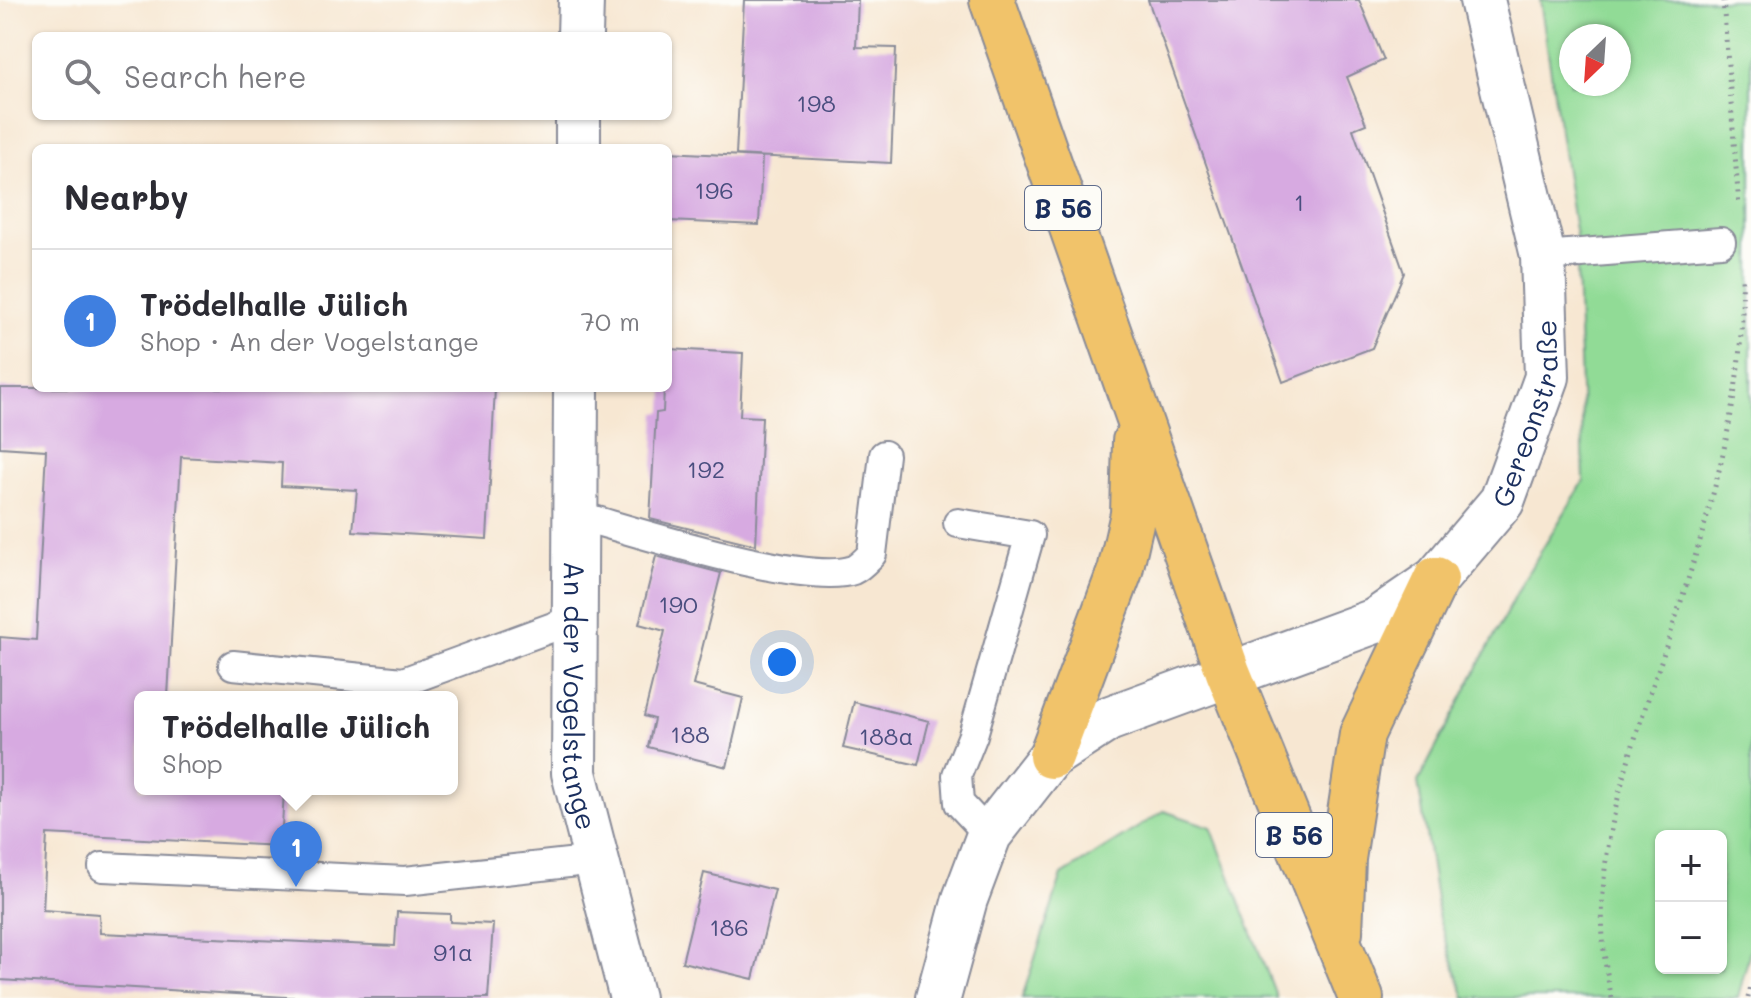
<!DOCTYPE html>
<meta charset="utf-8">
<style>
:root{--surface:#fff;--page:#f7f7f7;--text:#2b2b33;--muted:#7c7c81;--line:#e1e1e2;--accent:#b5179e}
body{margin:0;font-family:Mali,sans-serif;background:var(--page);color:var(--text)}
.controls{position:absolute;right:24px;bottom:24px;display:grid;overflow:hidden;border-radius:12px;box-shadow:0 2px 6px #0004}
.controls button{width:72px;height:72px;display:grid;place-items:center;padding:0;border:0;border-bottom:2px solid var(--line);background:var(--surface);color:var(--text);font:40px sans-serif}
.compass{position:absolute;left:1559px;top:24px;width:72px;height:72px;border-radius:50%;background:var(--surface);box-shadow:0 2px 6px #0004;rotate:205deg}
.you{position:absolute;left:782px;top:662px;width:28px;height:28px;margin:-20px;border:6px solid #fff;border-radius:50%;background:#1a73e8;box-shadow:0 0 0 12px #1a73e833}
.badge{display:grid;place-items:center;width:52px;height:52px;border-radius:50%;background:var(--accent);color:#fff;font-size:26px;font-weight:700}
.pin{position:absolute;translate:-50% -66px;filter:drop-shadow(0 2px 4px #0008)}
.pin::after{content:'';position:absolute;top:42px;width:28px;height:24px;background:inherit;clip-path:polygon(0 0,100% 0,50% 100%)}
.popup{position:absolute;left:134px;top:691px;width:324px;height:104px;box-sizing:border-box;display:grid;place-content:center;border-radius:12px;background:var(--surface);filter:drop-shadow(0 2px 6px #0005);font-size:26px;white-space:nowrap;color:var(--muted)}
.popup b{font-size:30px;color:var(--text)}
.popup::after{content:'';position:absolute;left:50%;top:100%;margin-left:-16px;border:16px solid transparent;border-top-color:var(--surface)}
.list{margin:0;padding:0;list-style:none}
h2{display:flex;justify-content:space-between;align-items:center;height:104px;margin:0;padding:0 32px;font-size:34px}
h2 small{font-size:26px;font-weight:400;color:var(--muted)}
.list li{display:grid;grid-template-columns:52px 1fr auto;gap:24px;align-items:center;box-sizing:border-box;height:144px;padding:0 32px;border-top:2px solid var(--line)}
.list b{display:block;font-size:30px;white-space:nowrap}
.list p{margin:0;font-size:26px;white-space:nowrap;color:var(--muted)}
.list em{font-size:26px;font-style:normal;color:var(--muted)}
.icon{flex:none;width:44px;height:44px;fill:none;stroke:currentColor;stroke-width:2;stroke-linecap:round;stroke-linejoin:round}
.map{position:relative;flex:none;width:1751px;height:998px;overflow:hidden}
.search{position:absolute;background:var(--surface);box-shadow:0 2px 6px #0004;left:32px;top:32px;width:640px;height:88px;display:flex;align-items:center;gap:20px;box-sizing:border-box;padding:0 28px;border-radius:12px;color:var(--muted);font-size:30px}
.panel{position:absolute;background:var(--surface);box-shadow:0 2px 6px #0004;left:32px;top:144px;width:640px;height:248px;border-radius:12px}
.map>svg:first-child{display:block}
.green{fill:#91db96;stroke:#56857a;stroke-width:2;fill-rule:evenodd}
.building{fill:#d7aae1}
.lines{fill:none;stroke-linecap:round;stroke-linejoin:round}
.service-casing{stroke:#898b98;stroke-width:32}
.minor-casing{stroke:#898b98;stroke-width:48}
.primary-casing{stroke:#898b98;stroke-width:48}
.path{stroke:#898b98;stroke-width:5;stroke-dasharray:2 6;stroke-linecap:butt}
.service{stroke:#fff;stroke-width:28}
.minor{stroke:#fff;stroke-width:44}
.primary{stroke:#f1c36a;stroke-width:44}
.labels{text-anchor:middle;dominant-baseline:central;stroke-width:8;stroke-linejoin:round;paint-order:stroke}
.number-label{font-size:24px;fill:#4a4e7f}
.shield{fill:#fdfcf7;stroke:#5f6c8c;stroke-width:2}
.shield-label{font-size:26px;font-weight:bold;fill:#1b2f5e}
.street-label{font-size:28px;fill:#1b2f5e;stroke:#fdfcf7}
</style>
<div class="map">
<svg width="1751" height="998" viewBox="0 0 1751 998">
<rect width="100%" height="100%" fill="#fdfcf7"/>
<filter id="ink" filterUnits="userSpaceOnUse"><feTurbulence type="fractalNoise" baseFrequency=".0125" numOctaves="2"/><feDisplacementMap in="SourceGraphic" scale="16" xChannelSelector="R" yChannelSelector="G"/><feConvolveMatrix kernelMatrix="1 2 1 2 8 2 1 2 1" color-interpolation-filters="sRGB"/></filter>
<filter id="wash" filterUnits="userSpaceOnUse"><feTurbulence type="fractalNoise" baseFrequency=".006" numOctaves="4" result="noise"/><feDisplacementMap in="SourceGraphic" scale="32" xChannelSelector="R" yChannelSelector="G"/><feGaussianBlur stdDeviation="1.8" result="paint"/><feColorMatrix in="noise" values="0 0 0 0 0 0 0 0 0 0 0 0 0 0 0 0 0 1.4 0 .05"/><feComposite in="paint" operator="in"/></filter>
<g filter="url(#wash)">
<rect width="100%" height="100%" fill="#f7e7d2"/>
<path class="green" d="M 1540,0 L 1751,0 L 1751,947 L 1738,998 L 1465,998 L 1439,919 L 1418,782 L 1524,579 L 1584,481 L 1576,237 ZM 1571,36 L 1619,36 L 1619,84 L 1571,84 ZM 1661,836 L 1721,836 L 1721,968 L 1661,968 Z
M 1164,811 L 1211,827 L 1277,998 L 1022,998 L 1062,875 Z"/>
<g id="blocks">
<path class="building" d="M 744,0 L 858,0 L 856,47 L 896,48 L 891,163 L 736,155 Z
M 1148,0 L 1359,0 L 1384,60 L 1347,77 L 1366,124 L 1353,129 L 1404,273 L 1372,348 L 1283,382 Z
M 668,152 L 762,157 L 759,225 L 668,221 Z
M 668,349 L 743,353 L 740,416 L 762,417 L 756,545 L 650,519 L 656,413 L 663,412 L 664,388 L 668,388 Z
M 0,388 L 495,388 L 487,539 L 353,531 L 357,490 L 281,486 L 282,463 L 181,457 L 168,697 L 140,697 L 140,789 L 284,789 L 281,846 L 47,834 L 43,910 L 99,914 L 100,933 L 395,946 L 397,912 L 450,914 L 450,922 L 493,924 L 488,998 L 303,998 L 0,980 L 0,637 L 36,640 L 46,450 L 0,447 Z
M 656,556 L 721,573 L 693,685 L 743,698 L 727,767 L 648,747 L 654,719 L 644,716 L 665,631 L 639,624 Z
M 854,702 L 929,721 L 918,765 L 843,748 Z
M 704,873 L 775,890 L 753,979 L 682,962 Z"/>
</g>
</g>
<g filter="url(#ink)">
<use href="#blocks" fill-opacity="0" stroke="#898b98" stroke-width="2"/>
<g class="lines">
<defs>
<path id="service" d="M 1543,256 L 1721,242
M 576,515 C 631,530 806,587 853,570 C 860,567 867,559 872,554 L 884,455
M 958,523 L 1030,535 L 973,735 L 957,775 L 959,803 L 989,835
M 233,665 L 403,682 L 575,619
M 103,867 L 405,881 L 596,860"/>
<g id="minor">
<path d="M 580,36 L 581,0"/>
<path d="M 578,148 L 578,116"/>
<path id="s1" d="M 576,388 L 574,773 L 632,998"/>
<path id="s2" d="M 938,998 L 965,899 L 989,835 L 1051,756 L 1108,719 L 1375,621 L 1436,579 L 1502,501 L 1547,377 L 1543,256 L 1482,0"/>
</g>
<path id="primary" d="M 992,0 L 1228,672 L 1361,998
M 1051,756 L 1120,571 L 1133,514 L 1135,441
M 1340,932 L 1343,859 L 1362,734 L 1436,579"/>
</defs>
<use href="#service" class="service-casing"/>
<use href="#minor" class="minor-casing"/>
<use href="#primary" class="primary-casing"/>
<path class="path" d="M 1723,0 L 1739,206
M 1612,998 C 1581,870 1631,751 1671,632 C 1709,516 1746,399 1742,276
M 1748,998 L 1751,986"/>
<use href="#service" class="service"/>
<use href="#minor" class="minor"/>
<use href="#primary" class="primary"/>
</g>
</g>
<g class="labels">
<g class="number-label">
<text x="816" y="102">198</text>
<text x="714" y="189">196</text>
<text x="1299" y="201">1</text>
<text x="706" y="468">192</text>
<text x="678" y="603">190</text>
<text x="690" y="733">188</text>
<text x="886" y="735">188a</text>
<text x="729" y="926">186</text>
<text x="453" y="951">91a</text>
</g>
<g class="shield">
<rect x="1025" y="186" width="76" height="44" rx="6"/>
<rect x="1256" y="813" width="76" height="44" rx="6"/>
</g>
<g class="shield-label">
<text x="1063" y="208">B 56</text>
<text x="1294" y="835">B 56</text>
</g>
<g class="street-label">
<text stroke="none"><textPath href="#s2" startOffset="892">Gereonstraße</textPath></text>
<text stroke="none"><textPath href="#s1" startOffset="308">An der Vogelstange</textPath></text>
</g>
</g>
</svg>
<div class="controls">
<button>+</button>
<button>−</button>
</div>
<svg class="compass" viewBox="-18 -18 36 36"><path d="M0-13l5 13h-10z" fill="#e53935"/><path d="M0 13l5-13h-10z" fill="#7c7c81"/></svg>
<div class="you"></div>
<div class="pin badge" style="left:296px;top:887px;background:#3f7fe0">1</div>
<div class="popup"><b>Trödelhalle Jülich</b>Shop</div>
<div class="search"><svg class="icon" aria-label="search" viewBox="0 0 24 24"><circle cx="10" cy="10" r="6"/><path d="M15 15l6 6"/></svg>Search here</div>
<section class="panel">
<h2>Nearby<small></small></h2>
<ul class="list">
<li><span class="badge" style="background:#3f7fe0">1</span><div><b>Trödelhalle Jülich</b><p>Shop · An der Vogelstange</p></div><em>70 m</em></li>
</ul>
</section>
</div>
